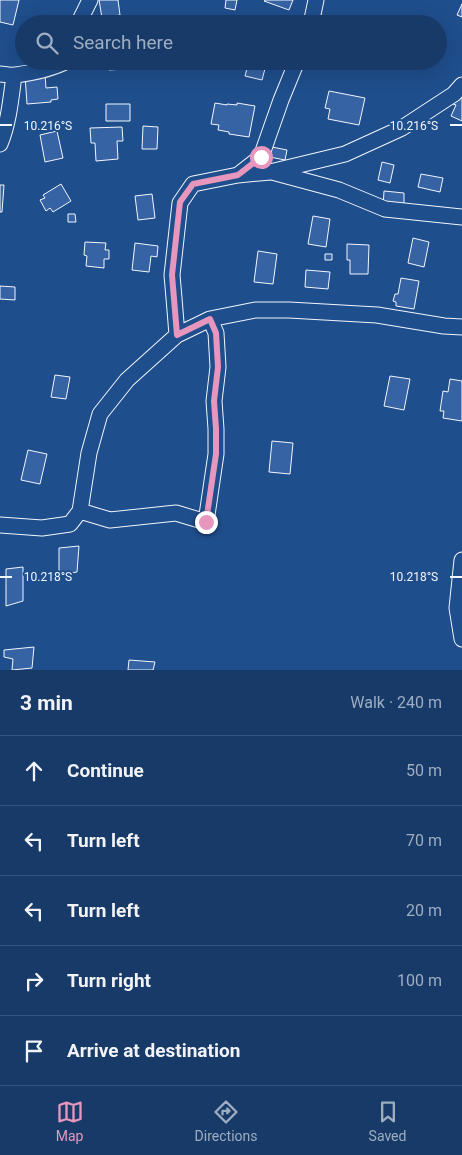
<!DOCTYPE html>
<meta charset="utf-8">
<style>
:root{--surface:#173a69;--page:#20416f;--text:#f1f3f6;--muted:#9eadc0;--line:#36547d;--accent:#e797bd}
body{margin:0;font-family:Roboto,sans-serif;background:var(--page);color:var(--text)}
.stop{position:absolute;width:15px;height:15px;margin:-11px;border:4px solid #e797bd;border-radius:50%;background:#fff}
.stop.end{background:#e797bd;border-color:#fff;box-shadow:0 1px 5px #0008}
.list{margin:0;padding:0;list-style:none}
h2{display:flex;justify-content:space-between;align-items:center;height:65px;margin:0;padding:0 20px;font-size:21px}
h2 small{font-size:16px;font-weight:400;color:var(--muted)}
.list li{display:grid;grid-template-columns:32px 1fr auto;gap:15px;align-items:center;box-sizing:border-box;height:70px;padding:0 20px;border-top:1px solid var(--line)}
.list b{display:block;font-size:19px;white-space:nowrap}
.list em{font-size:16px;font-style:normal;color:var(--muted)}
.icon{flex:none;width:28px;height:28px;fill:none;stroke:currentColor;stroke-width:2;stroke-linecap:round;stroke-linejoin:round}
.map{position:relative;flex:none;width:462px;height:670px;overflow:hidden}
.search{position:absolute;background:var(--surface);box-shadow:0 5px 20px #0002;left:15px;right:15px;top:15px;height:55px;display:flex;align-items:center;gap:12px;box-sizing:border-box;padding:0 18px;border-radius:28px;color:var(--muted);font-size:19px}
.sheet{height:415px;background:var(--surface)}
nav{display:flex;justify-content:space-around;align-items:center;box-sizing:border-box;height:70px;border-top:1px solid var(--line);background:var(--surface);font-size:14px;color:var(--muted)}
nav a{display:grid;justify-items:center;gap:2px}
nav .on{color:var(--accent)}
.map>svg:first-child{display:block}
.building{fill:#3563a3;stroke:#f2f6ff}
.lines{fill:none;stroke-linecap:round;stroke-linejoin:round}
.minor-casing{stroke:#f2f6ff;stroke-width:17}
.minor{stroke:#1f4e8c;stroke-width:15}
.route{stroke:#e797bd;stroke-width:6}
.ticks{fill:none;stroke:#f2f6ff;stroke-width:2}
.ticks-label{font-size:12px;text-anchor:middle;fill:#f2f6ff;stroke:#1f4e8c;stroke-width:4;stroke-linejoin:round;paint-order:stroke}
</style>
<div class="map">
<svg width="462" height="670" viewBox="0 0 462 670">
<rect width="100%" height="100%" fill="#1f4e8c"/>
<path class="building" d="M 0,0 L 19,0 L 13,25 L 0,22 Z
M 99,0 L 118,0 L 120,15 L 102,18 Z
M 226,0 L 237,0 L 235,10 L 225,8 Z
M 265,0 L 293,0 L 289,10 L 264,1 Z
M 462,4 L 462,17 L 457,15 Z
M 108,61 L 125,61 L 125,69 L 109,70 Z
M 249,61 L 267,61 L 262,80 L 245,76 Z
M 45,74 L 46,88 L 57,87 L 58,99 L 51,100 L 51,102 L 27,104 L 25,75 Z
M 329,91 L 365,98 L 359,125 L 328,119 L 330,109 L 325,108 Z
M 462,92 L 462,121 L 451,116 L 456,105 L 453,104 Z
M 215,103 L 227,105 L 227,104 L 237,105 L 237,103 L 255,106 L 249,137 L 229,134 L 229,132 L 218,130 L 219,125 L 211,124 Z
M 106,104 L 130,104 L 130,121 L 106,121 Z
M 143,126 L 158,127 L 157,149 L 142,149 Z
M 122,127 L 123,141 L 117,141 L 118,159 L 96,161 L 95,143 L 91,143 L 90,128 Z
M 57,131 L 63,158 L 45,162 L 40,135 Z
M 272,147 L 287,150 L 285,160 L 270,157 Z
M 382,162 L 394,165 L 390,183 L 378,180 Z
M 421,174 L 443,178 L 440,192 L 418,187 Z
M 61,184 L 71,201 L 53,212 L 50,208 L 46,211 L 40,200 L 45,198 L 43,195 Z
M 0,185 L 4,185 L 2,212 L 0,212 Z
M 384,191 L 404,193 L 404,208 L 383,207 Z
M 152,194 L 155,218 L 138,220 L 135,196 Z
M 68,214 L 75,214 L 76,222 L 68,222 Z
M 313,216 L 330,219 L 326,247 L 308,244 Z
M 413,238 L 429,242 L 424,267 L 408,263 Z
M 85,242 L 106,243 L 105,250 L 109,250 L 109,259 L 104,259 L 104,268 L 86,266 L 87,256 L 84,255 Z
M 135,243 L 158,246 L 157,257 L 151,256 L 149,272 L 132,270 Z
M 347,244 L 369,245 L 368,274 L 350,274 L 350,260 L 347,260 Z
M 258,251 L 277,254 L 273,284 L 254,282 Z
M 325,254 L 332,254 L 332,260 L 325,260 Z
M 306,270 L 330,272 L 328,289 L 305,287 Z
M 401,278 L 419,281 L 414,309 L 396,306 L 396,302 L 393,301 L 395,294 L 398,294 Z
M 0,286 L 15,287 L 15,300 L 0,299 Z
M 55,375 L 70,377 L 66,399 L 51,397 Z
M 390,376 L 410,379 L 404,410 L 384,406 Z
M 450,379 L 462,381 L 462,421 L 443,418 L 444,411 L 440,411 L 443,391 L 448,392 Z
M 272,441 L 293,443 L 290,474 L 269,472 Z
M 28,450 L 47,454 L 40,484 L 21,480 Z
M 79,546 L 77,572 L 59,575 L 59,548 Z
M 23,567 L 23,601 L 6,606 L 6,569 Z
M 34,647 L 32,668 L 12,670 L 13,659 L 4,657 L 4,650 Z
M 129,660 L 155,662 L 153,670 L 128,670 Z"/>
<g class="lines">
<defs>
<path id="minor" d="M 79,24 L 81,18 L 90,0
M 311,24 L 316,0
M 0,74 C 5,74 11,76 16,75 C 31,73 54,68 67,61
M 0,144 C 9,122 11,98 14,75
M 272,172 L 339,190 L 385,209 L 462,217
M 238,175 L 261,157 L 281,100 L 297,61
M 177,335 L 174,298 L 172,275 L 180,203 L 193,184 L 238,175 L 270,172 L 345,154 L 402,128 L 454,94 L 462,85
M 80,511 L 110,520 L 176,513 L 206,522 L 216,454 L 216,429 L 214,401 L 218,367 L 216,333 L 210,319
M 0,525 L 42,528 L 70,524 L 80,511 L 89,453 L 100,414 L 127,380 L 177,335 L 210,319 L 255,310 L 289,310 L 377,315 L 444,326 L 462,327
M 462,560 L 457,608 L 462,639"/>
</defs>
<use href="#minor" class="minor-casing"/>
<use href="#minor" class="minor"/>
</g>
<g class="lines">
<path class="route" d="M 206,522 L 216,454 L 216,429 L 214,401 L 218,367 L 216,333 L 210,319 L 177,335 L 172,275 L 180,202 L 193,184 L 238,175 L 261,157"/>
</g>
<path class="ticks" d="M 0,125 L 12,125M 450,125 L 462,125M 0,577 L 12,577M 450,577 L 462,577"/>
<g class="ticks-label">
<text x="48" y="130">10.216°S</text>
<text x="414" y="130">10.216°S</text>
<text x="48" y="581">10.218°S</text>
<text x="414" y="581">10.218°S</text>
</g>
</svg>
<div class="stop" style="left:261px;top:157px"></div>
<div class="stop end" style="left:206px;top:522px"></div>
<div class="search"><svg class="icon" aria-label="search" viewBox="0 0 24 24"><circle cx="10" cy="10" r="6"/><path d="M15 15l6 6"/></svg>Search here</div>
</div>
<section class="sheet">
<h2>3 min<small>Walk · 240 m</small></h2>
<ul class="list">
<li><svg class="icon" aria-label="ahead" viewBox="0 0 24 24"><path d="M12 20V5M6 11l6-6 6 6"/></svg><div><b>Continue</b></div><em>50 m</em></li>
<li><svg class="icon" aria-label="left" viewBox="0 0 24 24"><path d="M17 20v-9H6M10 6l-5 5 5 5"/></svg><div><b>Turn left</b></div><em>70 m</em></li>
<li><svg class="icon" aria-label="left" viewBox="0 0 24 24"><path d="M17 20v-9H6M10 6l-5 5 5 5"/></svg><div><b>Turn left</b></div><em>20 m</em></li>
<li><svg class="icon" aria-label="right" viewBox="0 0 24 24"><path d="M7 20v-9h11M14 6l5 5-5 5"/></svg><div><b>Turn right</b></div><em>100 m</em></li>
<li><svg class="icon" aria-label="arrive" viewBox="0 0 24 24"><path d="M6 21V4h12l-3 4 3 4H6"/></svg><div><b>Arrive at destination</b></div></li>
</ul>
</section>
<nav>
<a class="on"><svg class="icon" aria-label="map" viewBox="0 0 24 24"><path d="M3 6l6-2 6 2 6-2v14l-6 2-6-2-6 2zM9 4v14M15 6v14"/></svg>Map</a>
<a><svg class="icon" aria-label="directions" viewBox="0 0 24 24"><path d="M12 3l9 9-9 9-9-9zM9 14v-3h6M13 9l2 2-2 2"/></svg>Directions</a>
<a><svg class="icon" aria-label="saved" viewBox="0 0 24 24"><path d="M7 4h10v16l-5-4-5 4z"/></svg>Saved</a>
</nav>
